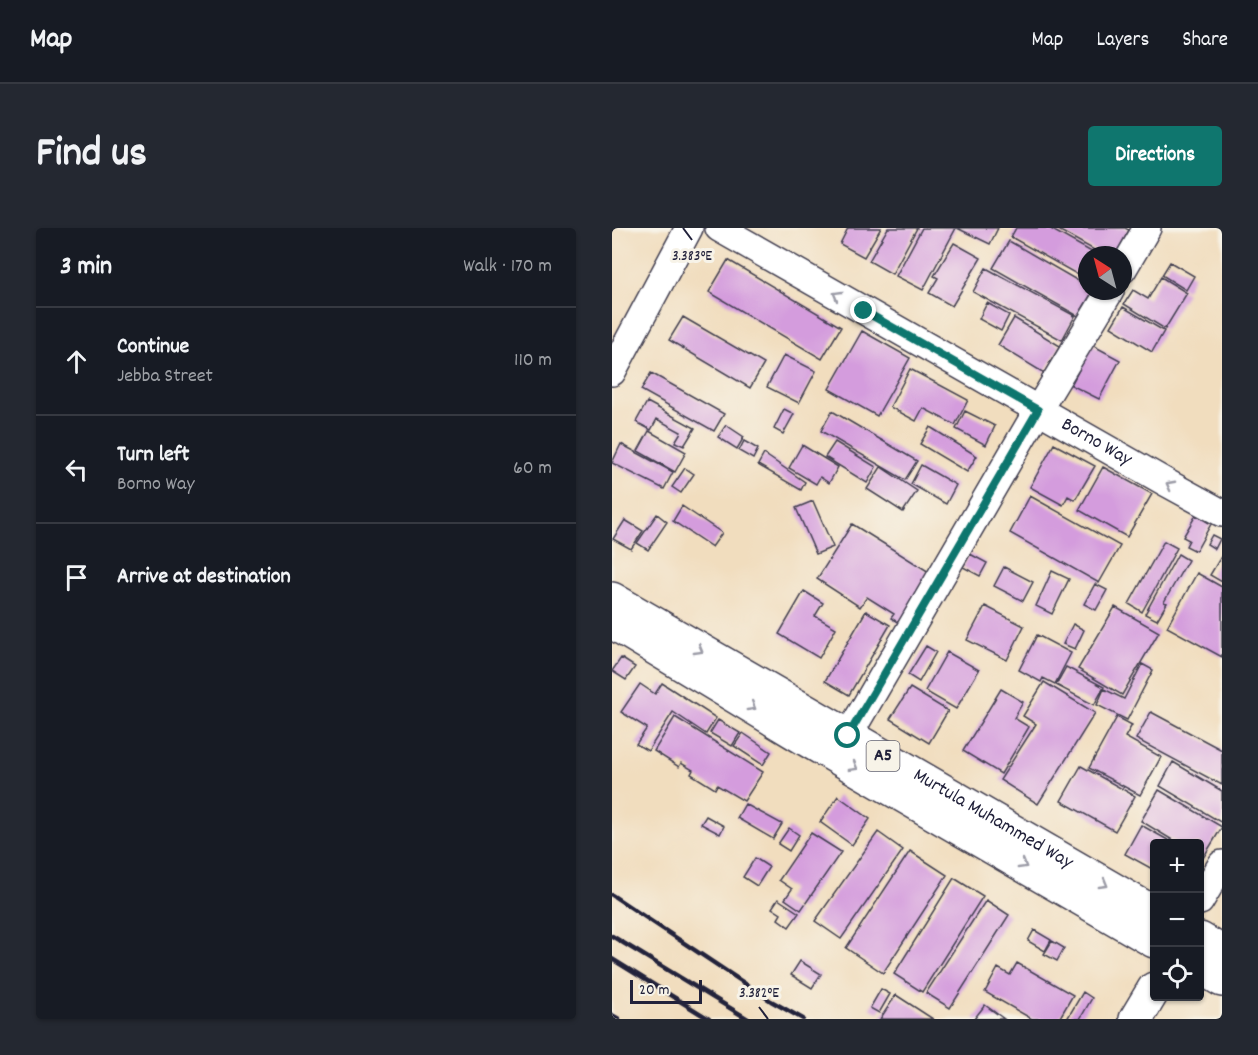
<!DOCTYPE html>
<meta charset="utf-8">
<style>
:root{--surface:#171b24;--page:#242831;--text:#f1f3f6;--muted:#9ea1a6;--line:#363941;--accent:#0f766e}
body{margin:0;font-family:Dekko,sans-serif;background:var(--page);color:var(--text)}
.controls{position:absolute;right:18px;bottom:18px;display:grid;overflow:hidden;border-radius:6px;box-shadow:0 2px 4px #0004}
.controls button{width:54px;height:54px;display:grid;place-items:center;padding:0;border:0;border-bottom:2px solid var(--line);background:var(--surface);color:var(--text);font:30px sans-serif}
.compass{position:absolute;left:466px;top:18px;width:54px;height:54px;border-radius:50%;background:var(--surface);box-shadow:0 2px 4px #0004;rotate:324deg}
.scale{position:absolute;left:18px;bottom:15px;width:72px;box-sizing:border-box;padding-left:6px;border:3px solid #22223b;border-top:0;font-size:16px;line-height:21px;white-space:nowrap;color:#22223b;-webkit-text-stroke:4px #f7f3e8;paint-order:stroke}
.stop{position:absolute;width:18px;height:18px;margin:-14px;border:4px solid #0f766e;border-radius:50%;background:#fff}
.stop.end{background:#0f766e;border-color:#fff;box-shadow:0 2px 6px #0008}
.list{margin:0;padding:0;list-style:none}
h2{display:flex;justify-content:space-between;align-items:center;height:78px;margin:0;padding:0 24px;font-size:26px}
h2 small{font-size:20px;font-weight:400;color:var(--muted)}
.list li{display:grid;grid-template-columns:39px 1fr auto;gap:18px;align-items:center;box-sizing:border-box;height:108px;padding:0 24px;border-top:2px solid var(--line)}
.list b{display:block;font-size:22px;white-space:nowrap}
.list p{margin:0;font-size:20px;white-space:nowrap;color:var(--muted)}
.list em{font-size:20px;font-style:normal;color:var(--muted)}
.icon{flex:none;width:33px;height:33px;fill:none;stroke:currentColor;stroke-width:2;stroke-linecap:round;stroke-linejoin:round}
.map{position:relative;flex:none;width:610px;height:791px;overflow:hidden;border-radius:6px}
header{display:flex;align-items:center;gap:36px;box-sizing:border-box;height:84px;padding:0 30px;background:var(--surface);border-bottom:2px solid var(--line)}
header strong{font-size:28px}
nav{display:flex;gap:33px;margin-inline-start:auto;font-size:21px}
.intro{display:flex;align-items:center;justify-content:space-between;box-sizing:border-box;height:144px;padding:0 36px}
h1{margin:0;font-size:42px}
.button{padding:15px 27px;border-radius:6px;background:var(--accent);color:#fff;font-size:21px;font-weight:700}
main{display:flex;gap:36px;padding:0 36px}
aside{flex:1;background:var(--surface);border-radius:6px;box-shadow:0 2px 4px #0004}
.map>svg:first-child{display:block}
.building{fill:#d49cdd}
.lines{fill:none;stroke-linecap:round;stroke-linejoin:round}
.minor-casing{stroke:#413e4f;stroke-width:30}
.tertiary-casing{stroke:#413e4f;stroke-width:36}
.trunk-casing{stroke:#413e4f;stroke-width:36}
.minor{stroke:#fff;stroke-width:27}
.tertiary{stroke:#fff;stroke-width:33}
.trunk{stroke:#fff;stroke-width:33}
.rail{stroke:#22223b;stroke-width:4.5}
.oneway{stroke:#9c9ca7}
.route{stroke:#0f766e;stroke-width:8}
.ticks{fill:none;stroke:#22223b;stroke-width:2}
.labels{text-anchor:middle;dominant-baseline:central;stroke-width:6;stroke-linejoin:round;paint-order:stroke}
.shield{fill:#f7f3e8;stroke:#62616f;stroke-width:1.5}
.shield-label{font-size:18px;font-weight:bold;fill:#22223b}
.street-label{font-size:20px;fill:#22223b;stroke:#f7f3e8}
.ticks-label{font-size:15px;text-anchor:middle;fill:#22223b;stroke:#f7f3e8;stroke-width:6;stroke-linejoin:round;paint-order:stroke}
</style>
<header>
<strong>Map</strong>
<nav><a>Map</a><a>Layers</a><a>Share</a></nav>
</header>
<div class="intro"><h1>Find us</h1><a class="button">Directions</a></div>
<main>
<aside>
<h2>3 min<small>Walk · 170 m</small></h2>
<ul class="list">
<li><svg class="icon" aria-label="ahead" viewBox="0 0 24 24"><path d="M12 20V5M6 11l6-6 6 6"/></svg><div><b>Continue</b><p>Jebba Street</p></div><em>110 m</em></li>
<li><svg class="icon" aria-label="left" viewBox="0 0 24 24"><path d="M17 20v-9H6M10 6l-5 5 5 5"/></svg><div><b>Turn left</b><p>Borno Way</p></div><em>60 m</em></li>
<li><svg class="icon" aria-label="arrive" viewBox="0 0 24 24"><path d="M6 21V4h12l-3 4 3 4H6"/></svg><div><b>Arrive at destination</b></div></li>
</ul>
</aside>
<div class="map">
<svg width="610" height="791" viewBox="0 0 610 791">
<rect width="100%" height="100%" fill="#f7f3e8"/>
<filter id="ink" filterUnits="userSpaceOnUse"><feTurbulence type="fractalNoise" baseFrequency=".0167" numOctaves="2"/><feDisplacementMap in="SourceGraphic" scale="12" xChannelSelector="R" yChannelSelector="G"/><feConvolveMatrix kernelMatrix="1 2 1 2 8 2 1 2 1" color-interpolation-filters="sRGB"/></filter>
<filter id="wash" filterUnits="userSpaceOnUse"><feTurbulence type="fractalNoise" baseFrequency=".008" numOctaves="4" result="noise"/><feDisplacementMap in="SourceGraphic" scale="24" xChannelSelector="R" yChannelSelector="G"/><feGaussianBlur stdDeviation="1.35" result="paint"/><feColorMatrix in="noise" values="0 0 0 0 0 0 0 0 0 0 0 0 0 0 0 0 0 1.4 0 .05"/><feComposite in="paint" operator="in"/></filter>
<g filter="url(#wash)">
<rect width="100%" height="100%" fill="#f1ddbe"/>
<g id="blocks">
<path class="building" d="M 236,0 L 269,0 L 252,29 L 228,16 Z
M 276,0 L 305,0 L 280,46 L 257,33 Z
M 310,0 L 344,0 L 311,62 L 284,48 Z
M 345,0 L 386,0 L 378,16 Z
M 404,0 L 437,0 L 485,27 L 475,27 L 475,52 L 399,9 Z
M 443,0 L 513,0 L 517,2 L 503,27 L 491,27 Z
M 397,13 L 475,58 L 475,63 L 481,63 L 466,88 L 381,40 Z
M 342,15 L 369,30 L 340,78 L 317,65 L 326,50 L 322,48 Z
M 116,32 L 229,99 L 210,131 L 97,64 Z
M 558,34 L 582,48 L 574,62 L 550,47 Z
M 374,40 L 463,88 L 450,112 L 361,64 Z
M 549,49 L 575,65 L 553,101 L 512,76 L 521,62 L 536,71 Z
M 375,75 L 397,87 L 389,103 L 367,91 Z
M 511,79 L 552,103 L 540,124 L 499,99 Z
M 71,89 L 152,136 L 138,160 L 57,112 Z
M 402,90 L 448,118 L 432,145 L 386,117 Z
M 250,103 L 298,130 L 265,188 L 217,161 Z
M 480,117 L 508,132 L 487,171 L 459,157 Z
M 172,127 L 204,143 L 187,175 L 155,159 Z
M 298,141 L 356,172 L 343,197 L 311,180 L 304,193 L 278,179 Z
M 39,145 L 112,186 L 102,203 L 29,162 Z
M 35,174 L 83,200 L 72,218 L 63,214 L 69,204 L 45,191 L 39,202 L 24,194 Z
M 172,181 L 182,186 L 171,206 L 162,201 Z
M 220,183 L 305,233 L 293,252 L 209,203 Z
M 353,183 L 383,198 L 374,217 L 344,201 Z
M 114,197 L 132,209 L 125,221 L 106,209 Z
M 318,199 L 365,228 L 355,244 L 308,216 Z
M 37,203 L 74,224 L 63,244 L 26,223 Z
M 132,213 L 146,221 L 141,231 L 127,223 Z
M 223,214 L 264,239 L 255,255 L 213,229 Z
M 9,216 L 61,244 L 52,261 L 0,235 Z
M 442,216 L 483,238 L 463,272 L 456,268 L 451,277 L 418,259 Z
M 190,217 L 226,239 L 217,255 L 208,249 L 204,256 L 177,240 Z
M 152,226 L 193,254 L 189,262 L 146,237 Z
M 309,237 L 344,257 L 334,276 L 299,256 Z
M 269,239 L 305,263 L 291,284 L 255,261 Z
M 491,239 L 540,266 L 515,309 L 467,282 Z
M 73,240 L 82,246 L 69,265 L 60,259 Z
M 418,268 L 508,318 L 487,355 L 398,305 Z
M 201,273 L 221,319 L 204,326 L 184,280 Z
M 70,278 L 110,305 L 100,319 L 61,293 Z
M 45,286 L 55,294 L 36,322 L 25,315 Z
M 584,287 L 599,296 L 584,323 L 574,318 L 577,312 L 571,309 Z
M 13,292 L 31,303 L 19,321 L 1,311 Z
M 240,296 L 322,347 L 290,397 L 279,390 L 282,386 L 255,369 L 248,379 L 205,351 Z
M 600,307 L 608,311 L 603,321 L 595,316 Z
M 552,313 L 565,320 L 530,384 L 517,376 Z
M 358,326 L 375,335 L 368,348 L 351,339 Z
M 566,326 L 576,332 L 552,374 L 555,375 L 545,392 L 533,386 Z
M 610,327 L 610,354 L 598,347 Z
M 392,339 L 421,354 L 411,373 L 382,358 Z
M 440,343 L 457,351 L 440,386 L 424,378 Z
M 585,345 L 610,359 L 610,429 L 555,399 Z
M 483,356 L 495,362 L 484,382 L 472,376 Z
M 192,363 L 211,375 L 203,388 L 224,400 L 207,430 L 167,406 Z
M 373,378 L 412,398 L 395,432 L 355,412 Z
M 503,379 L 547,404 L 510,467 L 466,441 Z
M 254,383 L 278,397 L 237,467 L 213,453 Z
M 461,396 L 472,402 L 463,421 L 451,416 Z
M 425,407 L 459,425 L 443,456 L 431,450 L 429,454 L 407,442 Z
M 314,418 L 324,424 L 307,454 L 296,447 Z
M 335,424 L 367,442 L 344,481 L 313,463 Z
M 9,430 L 23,439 L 14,452 L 0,443 Z
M 530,436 L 541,442 L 515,492 L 485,477 L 492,461 L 512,471 Z
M 454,439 L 492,459 L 482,477 L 444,457 Z
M 432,454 L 483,485 L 426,576 L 388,552 L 424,496 L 411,488 Z
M 50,455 L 104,490 L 94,506 L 61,484 L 36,523 L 24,516 L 35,500 L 9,484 L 28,456 L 43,466 Z
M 298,460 L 336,483 L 317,515 L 278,491 Z
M 389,461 L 411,474 L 402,490 L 417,499 L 389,546 L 351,523 Z
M 539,484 L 610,522 L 610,557 L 524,511 Z
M 63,489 L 151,544 L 132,573 L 105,557 L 103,561 L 79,546 L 81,542 L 69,535 L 67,539 L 42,523 Z
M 505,489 L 520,497 L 513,509 L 549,529 L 528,567 L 477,540 Z
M 106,492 L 128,505 L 120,518 L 98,505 Z
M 131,505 L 159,524 L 151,537 L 122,518 Z
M 561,534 L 610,563 L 610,595 L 548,558 Z
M 469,538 L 523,568 L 503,603 L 449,573 Z
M 547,562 L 610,599 L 591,630 L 588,627 L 588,616 L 567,616 L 529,593 Z
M 226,568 L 258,591 L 240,617 L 208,594 Z
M 133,576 L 170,596 L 161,611 L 125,590 Z
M 94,588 L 112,598 L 108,606 L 89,596 Z
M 529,597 L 563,616 L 542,616 L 542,642 L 513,626 Z
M 177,600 L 187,607 L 177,623 L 166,616 Z
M 266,604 L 291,622 L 229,711 L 203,693 Z
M 199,605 L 229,624 L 189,682 L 173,671 L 180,661 L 167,652 Z
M 298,623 L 335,647 L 271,745 L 234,720 Z
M 143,630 L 157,639 L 145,658 L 131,649 Z
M 342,650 L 371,668 L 310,764 L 282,746 Z
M 166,671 L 187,685 L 177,699 L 166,691 L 169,686 L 160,680 Z
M 374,672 L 397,687 L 338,780 L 314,765 Z
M 422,702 L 439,712 L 433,723 L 416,713 Z
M 440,713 L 452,720 L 445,733 L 432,726 Z
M 188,733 L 209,746 L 200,760 L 179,747 Z
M 405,735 L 461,767 L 447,791 L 420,791 L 373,764 L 386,740 L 398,747 Z
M 269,761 L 278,766 L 267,785 L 258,780 Z
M 471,764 L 480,770 L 468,791 L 455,791 Z
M 284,767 L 321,791 L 268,791 Z
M 373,777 L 392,791 L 362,791 Z"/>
</g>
</g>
<g filter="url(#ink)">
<use href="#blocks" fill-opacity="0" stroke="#413e4f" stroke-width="1.5"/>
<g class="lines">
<defs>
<g id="minor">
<path id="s1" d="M 107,0 L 555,255 L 610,285"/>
<path d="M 511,41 L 535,0"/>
<path d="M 0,144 L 77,0"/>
<path d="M 236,508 L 426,182 L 498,63"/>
<path d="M 588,673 L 610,636"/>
</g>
<path id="tertiary" d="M 0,394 L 192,510 L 542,713
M 588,739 L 610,752
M 524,791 L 542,761"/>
<g id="trunk">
<path id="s2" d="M 0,371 L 542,685"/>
<path d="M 588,711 L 610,724"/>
</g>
</defs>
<use href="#minor" class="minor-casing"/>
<use href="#tertiary" class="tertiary-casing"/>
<use href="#trunk" class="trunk-casing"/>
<use href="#minor" class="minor"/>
<use href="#tertiary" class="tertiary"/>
<use href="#trunk" class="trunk"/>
<path class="rail" d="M 0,667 L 159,773 L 191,791
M 0,708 L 136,791
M 0,731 L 97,791
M 0,787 L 7,791"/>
</g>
<defs><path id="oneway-chevron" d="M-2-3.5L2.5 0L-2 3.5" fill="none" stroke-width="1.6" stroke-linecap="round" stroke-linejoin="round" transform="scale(1.5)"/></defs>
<g class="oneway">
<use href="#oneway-chevron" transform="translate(225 67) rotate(-150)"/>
<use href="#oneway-chevron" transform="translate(558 257) rotate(-152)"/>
<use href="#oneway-chevron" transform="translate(87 422) rotate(30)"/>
<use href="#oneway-chevron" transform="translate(140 479) rotate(31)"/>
<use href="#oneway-chevron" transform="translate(242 539) rotate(30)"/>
<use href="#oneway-chevron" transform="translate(411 637) rotate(30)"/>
<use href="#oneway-chevron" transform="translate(492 656) rotate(30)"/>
</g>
</g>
<g class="lines" filter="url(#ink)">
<path class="route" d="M 236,508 L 426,182 L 252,83"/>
</g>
<path class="ticks" d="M 71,0 L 80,12M 147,779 L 156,791"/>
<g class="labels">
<rect class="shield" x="254.5" y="513" width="33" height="30" rx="4.5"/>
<g class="shield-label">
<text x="271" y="528">A5</text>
</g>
<g class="street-label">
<text stroke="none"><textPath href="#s1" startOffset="434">Borno Way</textPath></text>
<text stroke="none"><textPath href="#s2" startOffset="440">Murtula Muhammed Way</textPath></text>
</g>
</g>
<g class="ticks-label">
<text x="80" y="32">3.383°E</text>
<text x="147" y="769">3.382°E</text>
</g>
</svg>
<div class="controls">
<button>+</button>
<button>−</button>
<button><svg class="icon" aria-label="locate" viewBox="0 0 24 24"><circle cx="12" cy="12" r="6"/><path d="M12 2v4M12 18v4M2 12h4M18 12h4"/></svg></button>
</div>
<svg class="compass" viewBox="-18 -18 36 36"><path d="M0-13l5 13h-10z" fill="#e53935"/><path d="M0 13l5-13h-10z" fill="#9ea1a6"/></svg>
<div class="scale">20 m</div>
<div class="stop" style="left:236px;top:508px"></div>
<div class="stop end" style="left:252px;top:83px"></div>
</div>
</main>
